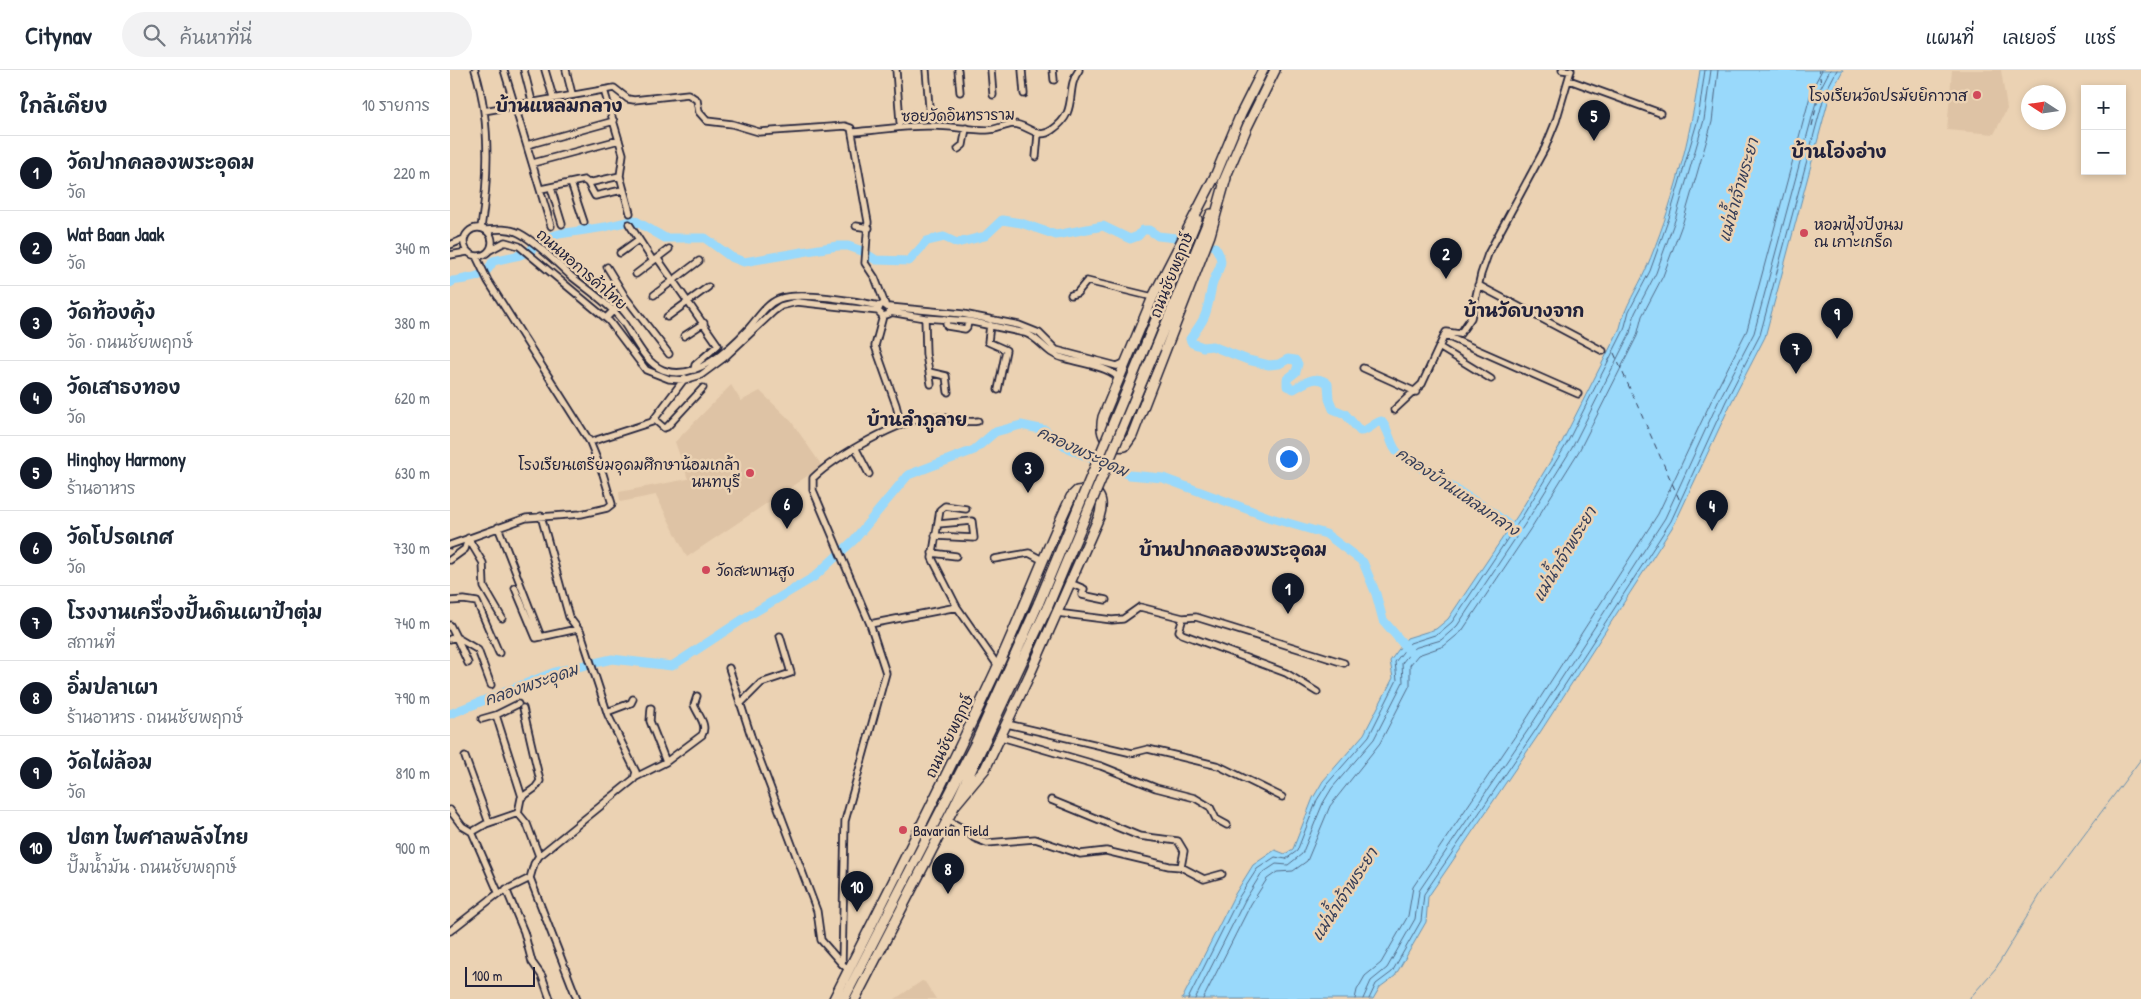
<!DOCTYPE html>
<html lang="th">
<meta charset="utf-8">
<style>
:root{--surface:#fff;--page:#f2f2f3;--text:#1f2937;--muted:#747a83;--line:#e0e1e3;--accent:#111827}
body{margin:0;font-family:"Patrick Hand","Playpen Sans Thai",sans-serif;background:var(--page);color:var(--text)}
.controls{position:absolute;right:15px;top:15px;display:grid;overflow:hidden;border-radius:0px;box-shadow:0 2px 8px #0003}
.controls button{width:45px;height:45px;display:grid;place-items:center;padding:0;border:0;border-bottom:1px solid var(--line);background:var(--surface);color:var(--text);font:25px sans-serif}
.compass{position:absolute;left:1571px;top:15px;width:45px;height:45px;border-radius:50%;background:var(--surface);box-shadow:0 2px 8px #0003;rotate:282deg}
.scale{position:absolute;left:15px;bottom:12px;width:70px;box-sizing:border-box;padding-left:5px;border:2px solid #22223b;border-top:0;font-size:14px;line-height:18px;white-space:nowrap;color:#22223b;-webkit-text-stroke:4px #ebd2b3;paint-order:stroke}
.you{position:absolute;left:838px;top:388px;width:18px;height:18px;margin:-12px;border:4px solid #fff;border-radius:50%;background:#1a73e8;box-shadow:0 0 0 8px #1a73e833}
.badge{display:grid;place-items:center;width:32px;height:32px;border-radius:50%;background:var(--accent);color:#fff;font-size:16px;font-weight:700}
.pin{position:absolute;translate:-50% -41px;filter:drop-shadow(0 1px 2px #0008)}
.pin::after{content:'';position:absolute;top:26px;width:18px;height:15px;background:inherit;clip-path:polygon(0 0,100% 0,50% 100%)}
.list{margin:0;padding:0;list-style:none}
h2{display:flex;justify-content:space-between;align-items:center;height:65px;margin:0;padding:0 20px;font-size:21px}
h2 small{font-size:16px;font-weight:400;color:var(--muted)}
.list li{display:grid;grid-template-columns:32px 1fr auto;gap:15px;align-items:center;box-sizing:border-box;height:75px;padding:0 20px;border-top:1px solid var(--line)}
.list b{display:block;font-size:19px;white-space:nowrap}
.list p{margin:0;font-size:16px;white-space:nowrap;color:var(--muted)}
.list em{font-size:16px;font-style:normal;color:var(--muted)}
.icon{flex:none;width:28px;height:28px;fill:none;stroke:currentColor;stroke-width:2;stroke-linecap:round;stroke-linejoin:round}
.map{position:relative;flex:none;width:1691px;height:929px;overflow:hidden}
header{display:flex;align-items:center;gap:30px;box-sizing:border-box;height:70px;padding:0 25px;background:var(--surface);border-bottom:1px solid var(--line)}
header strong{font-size:24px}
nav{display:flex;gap:28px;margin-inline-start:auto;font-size:18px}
.search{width:350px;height:45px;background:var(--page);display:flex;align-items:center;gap:12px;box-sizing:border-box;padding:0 18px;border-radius:28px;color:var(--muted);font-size:19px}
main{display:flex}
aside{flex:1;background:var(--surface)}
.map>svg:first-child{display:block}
.built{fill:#dec3a5}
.water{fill:#99d9fb;stroke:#6990ae}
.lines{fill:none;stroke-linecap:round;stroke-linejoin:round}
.shore{stroke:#526b88;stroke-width:1}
.stream{stroke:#6990ae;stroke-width:1}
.river{stroke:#99d9fb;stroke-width:9}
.ferry{stroke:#343d58;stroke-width:1;stroke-dasharray:6 5;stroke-linecap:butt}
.minor-casing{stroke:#22223b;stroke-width:9}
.primary-casing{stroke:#22223b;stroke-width:12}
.minor{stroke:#ebd2b3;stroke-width:5.5}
.primary{stroke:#ebd2b3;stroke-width:9}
.primary-bridge-casing{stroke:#22223b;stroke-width:12;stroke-linecap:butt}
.primary-bridge{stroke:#ebd2b3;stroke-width:9}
.poi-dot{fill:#d1495b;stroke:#ebd2b3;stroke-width:2}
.labels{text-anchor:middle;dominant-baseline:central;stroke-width:5;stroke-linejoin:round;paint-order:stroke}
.poi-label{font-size:15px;fill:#22223b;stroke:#ebd2b3;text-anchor:start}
.street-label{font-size:15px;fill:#22223b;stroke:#ebd2b3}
.water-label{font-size:16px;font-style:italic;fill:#343d58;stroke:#ebd2b3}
.quarter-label{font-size:18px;font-weight:bold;fill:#22223b;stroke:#ebd2b3}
</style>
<header>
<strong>Citynav</strong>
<div class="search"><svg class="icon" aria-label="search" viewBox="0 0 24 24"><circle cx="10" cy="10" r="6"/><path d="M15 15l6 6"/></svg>ค้นหาที่นี่</div>
<nav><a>แผนที่</a><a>เลเยอร์</a><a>แชร์</a></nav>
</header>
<main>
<aside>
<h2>ใกล้เคียง<small>10 รายการ</small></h2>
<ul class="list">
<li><span class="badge">1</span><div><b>วัดปากคลองพระอุดม</b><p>วัด</p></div><em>220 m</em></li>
<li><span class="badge">2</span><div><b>Wat Baan Jaak</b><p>วัด</p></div><em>340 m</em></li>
<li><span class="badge">3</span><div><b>วัดท้องคุ้ง</b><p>วัด · ถนนชัยพฤกษ์</p></div><em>380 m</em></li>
<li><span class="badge">4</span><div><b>วัดเสาธงทอง</b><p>วัด</p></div><em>620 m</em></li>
<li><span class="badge">5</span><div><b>Hinghoy Harmony</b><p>ร้านอาหาร</p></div><em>630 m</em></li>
<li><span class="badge">6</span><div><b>วัดโปรดเกศ</b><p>วัด</p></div><em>730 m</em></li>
<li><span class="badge">7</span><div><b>โรงงานเครื่องปั้นดินเผาป้าตุ่ม</b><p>สถานที่</p></div><em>740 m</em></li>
<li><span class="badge">8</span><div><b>อิ่มปลาเผา</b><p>ร้านอาหาร · ถนนชัยพฤกษ์</p></div><em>790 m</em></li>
<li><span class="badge">9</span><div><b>วัดไผ่ล้อม</b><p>วัด</p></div><em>810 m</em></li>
<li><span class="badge">10</span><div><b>ปตท ไพศาลพลังไทย</b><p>ปั๊มน้ำมัน · ถนนชัยพฤกษ์</p></div><em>900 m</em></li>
</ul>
</aside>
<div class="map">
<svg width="1691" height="929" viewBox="0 0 1691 929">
<rect width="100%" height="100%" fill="#ebd2b3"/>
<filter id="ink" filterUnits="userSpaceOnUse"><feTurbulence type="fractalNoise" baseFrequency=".02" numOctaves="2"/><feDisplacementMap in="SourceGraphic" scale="10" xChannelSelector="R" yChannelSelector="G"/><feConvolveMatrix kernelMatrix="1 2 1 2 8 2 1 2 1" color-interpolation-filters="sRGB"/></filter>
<g filter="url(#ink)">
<path class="built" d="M 1502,0 L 1551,0 L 1557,39 L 1544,64 L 1497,60 Z
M 281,315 L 291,331 L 310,321 L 341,351 L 372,396 L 237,487 L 206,425 L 170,432 L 169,422 L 238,409 L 225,372 Z
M 472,911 L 475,912 L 486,929 L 445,929 Z"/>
<path class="water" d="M 1250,0 L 1393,0 L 1380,24 L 1315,267 L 1281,333 L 1225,453 L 1089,664 L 978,827 L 976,852 L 945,906 L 930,917 L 923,929 L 732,929 L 785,824 L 803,795 L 825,780 L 835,784 L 843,779 L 863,728 L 873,711 L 914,664 L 943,608 L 940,591 L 957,568 L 986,559 L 998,549 L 1068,445 L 1112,372 L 1170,258 C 1175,235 1187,220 1196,199 C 1222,138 1241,66 1250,0 Z"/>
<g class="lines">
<path class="shore" d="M 738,929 L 789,827 L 807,799 L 825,787 L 836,789 L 847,781 L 867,730 L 877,714 L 919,666 L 947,610 L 945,592 L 960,573 L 988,564 L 1002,552 L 1072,447 L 1116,375 L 1174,260 L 1179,241 L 1200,201 L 1219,148 L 1248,49 L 1255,0
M 745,929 L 795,830 L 811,804 L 826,794 L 838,795 L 852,784 L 873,733 L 882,718 L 924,669 L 953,612 L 952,593 L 964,578 L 991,570 L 1007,556 L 1077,451 L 1122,378 L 1180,263 L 1185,243 L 1206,203 L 1225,150 L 1254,50 L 1261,0
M 753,929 L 801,834 L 817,809 L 827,802 L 843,801 L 857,791 L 880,736 L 930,673 L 960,615 L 960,595 L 968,585 L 994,576 L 1012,561 L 1083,455 L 1129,381 L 1187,266 L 1192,246 L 1213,206 L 1233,152 L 1262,52 L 1268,0
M 905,929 L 907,920 L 915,906 L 931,893 L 958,846 L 963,817 L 1074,653 L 1208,444 L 1264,325 L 1297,260 L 1362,19 L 1372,0
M 913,929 L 921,911 L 937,898 L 965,849 L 969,821 L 1080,657 L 1215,448 L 1270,328 L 1304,263 L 1369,21 L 1380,0
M 919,929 L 926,914 L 942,902 L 971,851 L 974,824 L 1085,661 L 1221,451 L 1276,331 L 1310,265 L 1375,23 L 1387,0"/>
<path class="stream" d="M 1519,929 L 1546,898 L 1593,820 L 1691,689"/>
<path class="river" d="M 765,177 C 778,196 766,198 762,216 C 756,244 758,245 740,269 L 742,273 L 753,277 L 762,276 L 798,290 L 819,295 L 829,294 L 838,289 L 845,290 L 848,294 L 846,302 L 837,309 L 837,316 L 844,319 C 855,312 867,304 878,314 L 879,329 L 883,339 L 895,344 L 910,361 C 919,361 923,353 931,351 C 941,361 939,376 950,385 L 1041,441 L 1070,464
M 0,213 L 3,211 C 20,208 36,208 43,191 L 70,185 L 81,180 L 92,169 L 109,164 L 155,157 L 184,150 L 215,168 L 255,168 L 281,187 L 294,192 L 387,176 L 398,176 L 412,181 L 426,190 L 459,191 L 477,171 L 494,167 L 507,173 L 535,166 L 552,150 L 571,153 L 606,165 L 653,156 L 680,169 L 688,166 L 693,160 L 699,160 L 708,166 L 726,168
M 0,644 L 105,602 L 162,589 L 222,596 L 298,546 L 364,507 L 404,470 L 458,405 L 524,380 L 545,362 L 571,355 L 595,360 L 615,377 L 679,405 L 713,408 L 821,448 L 876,464 L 913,492 L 926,524 L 933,550 L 960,582"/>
<path class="ferry" d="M 1362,56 L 1371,15 L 1369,0
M 1164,283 L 1230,431"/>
<defs>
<path id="minor" d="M 25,0 C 41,51 39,106 31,158
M 54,0 L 101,156
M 74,0 L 82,31
M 95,0 L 103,27
M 116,0 L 122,24
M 446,0 L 450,52
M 476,0 L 480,49
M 508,0 L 510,22
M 541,0 L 543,25
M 572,0 L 574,24
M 603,0 L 604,10
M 1112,0 L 1121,1
M 1119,10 L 1210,43
M 154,20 L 173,84 L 170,106 L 180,143
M 34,41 L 164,18 L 178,29 L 184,30 L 238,24 L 247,30 L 249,42 L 257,51 L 282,54 L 309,62 L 395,56 L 401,58 L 418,152 L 415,193 L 425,208 L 435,234
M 403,62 C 429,60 457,55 483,56 C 501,56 519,60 537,60 C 546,60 554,55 563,54 C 578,54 587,71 602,60 C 630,41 614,20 629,0
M 77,75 L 164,51
M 508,79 L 513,75 L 516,58
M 586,87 L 588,64
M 83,93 L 169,70
M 121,113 L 134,152
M 138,113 L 170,106
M 101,118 L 112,154
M 91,119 L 134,110 L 138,113 L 145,126 L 172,120
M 179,154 L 203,191
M 406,156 L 419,158
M14 172a14 14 0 1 1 28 0a14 14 0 1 1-28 0Z
M 36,160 C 47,159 59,158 69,163 C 88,173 105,192 121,206 C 138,220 157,232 170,248 C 183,264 193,292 213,300 C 244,312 279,280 299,258 C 308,248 316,234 329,229 C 349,221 407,231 430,236
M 0,175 L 14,169
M 40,180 L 55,172 L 69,176 L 159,251 L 196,300 L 219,309 L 234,310 L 251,305 L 274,288 L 324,241 L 331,236 L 347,232 L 428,241 L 433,246 L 439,244 L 440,239 L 433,234 L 430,236 L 428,241
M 170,183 L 188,170
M 0,185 L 17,182
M 208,189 L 268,275 L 245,295 L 244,300
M 157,197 L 176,228 L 219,284
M 186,204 L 219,179
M 1028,215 L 1153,281
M 204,225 L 249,191
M 621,225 L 627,223 L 637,211 L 703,227
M 439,237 L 513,244 L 569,255 L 589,263 L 606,280 L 667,296 L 676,292
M 440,242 L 475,248 L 518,251 L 575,263 C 590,268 596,284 613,288 C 625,292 665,297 669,310
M 433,246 L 425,276 L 446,335 L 451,355
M 217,247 L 258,217
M 156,248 L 176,228
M 475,248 L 476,284 L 481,314
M 495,249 L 497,256 L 515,259 L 517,257 L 518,251
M 540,255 L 538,272 L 556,280 L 548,320
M 994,265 L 1128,324
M 234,266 L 254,253
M 989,277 L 1041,309
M 913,298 L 966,322
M 479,302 L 496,306 L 498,322
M 944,340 L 972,314 L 996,262 L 1010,264 L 1021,248 L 1031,204 L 1038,184 L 1095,78 L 1106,51 L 1121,0
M 205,350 L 214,358 L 217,357 L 253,318
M 140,372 L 202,352 L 235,308
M 406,379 L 419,404
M 516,439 L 495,436 L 490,440 L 482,488 L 507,537 L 548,596
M 91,446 L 119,547 L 131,563 L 158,645 L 186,702 L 184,709 L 89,786 L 84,794 L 80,808 L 127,929
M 48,457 L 91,567
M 485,466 L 524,468 L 522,451 L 488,454
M 18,468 L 33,493 L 34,517 L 52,548
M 0,475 L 76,448 L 131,444 L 157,438 L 162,434 L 153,404 L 140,372 L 38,211 L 26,186
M 482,483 L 506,486
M 544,489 L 579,483 L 594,491
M 0,490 L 15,479 L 17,472 L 15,470
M 620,513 L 634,519 L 632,525 L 656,530
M 65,518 L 86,568 L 127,559
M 0,531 L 14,530 L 27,532 L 49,583
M 607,543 L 662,550 L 673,549 L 690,537 L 733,548 L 746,547 L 894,593
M 733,548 L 729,561 L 732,564 L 836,603 L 867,622
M 420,554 L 507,537
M 0,555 L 6,567 L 28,580 L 41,615
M 0,569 L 6,567 L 18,593
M 279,598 L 301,666 L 367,841 L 371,870 L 392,894
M 290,634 L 311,613 L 341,603 L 330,566
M 201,638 L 200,651 L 216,692
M 157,642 L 181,633 L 183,629
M 46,645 L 68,634
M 32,649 L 46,645 L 72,727
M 557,654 L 682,683 L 698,679 L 769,696 L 832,727
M 551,667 L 651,696 L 706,718 L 745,728 L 760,737 L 766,749 L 777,755
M 15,687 L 39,753
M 186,707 L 216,692 L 252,665 C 258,655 248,645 244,635 L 247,626
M 601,730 L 689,766 L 728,771 L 734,781 L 731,797
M 0,740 L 12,756 L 22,762 L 36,754 L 68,743 L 77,754 L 89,786
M 68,743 L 71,728 L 85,718 L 90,711 L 73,638
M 497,750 L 514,759 L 524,768 L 537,773 L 585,769 L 630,784 L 656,781 L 719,796 L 731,797 L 754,809 L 772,804
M 22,762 L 49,824
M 56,819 L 74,862 L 82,892 L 92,906 L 100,929
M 0,861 L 46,825 L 80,808
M 399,900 L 392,894 L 395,751 L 436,603 L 420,554 L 363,420 L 363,408 C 386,386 450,349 482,347 C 498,346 512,354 528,351"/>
<path id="primary" d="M 766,104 L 703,227 L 653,347 C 649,364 656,379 675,376 L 682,366 L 760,165 L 776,108
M 764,109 L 791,44 L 813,0
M 773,113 L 797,57 L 825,0
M 696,274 L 747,149
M 706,278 L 761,144
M 384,929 C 440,818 497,707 549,594 C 574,539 595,482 621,427 L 627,421 L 641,419 C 652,425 653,435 649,447 L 579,606 L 535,699 L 505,735
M 394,929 L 526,672 L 589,532
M 405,929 L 505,735 L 598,536"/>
</defs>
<use href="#minor" class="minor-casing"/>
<use href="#primary" class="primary-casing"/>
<use href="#minor" class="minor"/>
<use href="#primary" class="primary"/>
<defs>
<path id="primary-bridge" d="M 589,532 L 696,274
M 598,536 L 706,278"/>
</defs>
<use href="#primary-bridge" class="primary-bridge-casing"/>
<use href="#primary-bridge" class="primary-bridge"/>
</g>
</g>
<g class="poi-dot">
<circle cx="1527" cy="25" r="5"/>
<circle cx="1354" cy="163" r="5"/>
<circle cx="300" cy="403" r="5"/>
<circle cx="256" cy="500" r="5"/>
<circle cx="453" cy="760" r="5"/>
</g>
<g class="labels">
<g class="poi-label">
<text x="1517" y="25" text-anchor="end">โรงเรียนวัดปรมัยยิกาวาส</text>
<text x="1364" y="154">หอมฟุ้งปังนม<tspan x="1364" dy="17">ณ เกาะเกร็ด</tspan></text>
<text x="290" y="394" text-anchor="end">โรงเรียนเตรียมอุดมศึกษาน้อมเกล้า<tspan x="290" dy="17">นนทบุรี</tspan></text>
<text x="266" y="500">วัดสะพานสูง</text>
<text x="463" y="760">Bavarian Field</text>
</g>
<g class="street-label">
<text transform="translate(508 45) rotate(-1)">ซอยวัดอินทราราม</text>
<text transform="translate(132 199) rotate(41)">ถนนหอการค้าไทย</text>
<text transform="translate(721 205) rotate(-68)">ถนนชัยพฤกษ์</text>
<text transform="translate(499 666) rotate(-64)">ถนนชัยพฤกษ์</text>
</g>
<g class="water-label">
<text transform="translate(1288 120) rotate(-74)">แม่น้ำเจ้าพระยา</text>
<text transform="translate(633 381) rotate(25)">คลองพระอุดม</text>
<text transform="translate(1008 421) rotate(34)">คลองบ้านแหลมกลาง</text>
<text transform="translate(1114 484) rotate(-59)">แม่น้ำเจ้าพระยา</text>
<text transform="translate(81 614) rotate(-19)">คลองพระอุดม</text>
<text transform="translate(894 824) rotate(-57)">แม่น้ำเจ้าพระยา</text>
</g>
<g class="quarter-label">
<text x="109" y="35">บ้านแหลมกลาง</text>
<text x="1389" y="81">บ้านโอ่งอ่าง</text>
<text x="1074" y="240">บ้านวัดบางจาก</text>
<text x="467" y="349">บ้านลำภูลาย</text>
<text x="783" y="479">บ้านปากคลองพระอุดม</text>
</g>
</g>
</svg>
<div class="controls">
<button>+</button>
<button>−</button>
</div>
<svg class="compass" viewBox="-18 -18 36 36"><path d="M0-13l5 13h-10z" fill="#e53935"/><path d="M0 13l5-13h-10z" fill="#747a83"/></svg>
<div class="scale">100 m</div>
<div class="you"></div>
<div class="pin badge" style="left:838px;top:544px">1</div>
<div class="pin badge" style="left:996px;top:209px">2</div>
<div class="pin badge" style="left:578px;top:423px">3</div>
<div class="pin badge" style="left:1262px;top:461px">4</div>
<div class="pin badge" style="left:1144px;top:71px">5</div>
<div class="pin badge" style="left:337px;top:459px">6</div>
<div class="pin badge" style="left:1346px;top:304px">7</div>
<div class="pin badge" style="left:498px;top:824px">8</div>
<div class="pin badge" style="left:1387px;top:269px">9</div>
<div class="pin badge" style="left:407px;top:842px">10</div>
</div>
</main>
